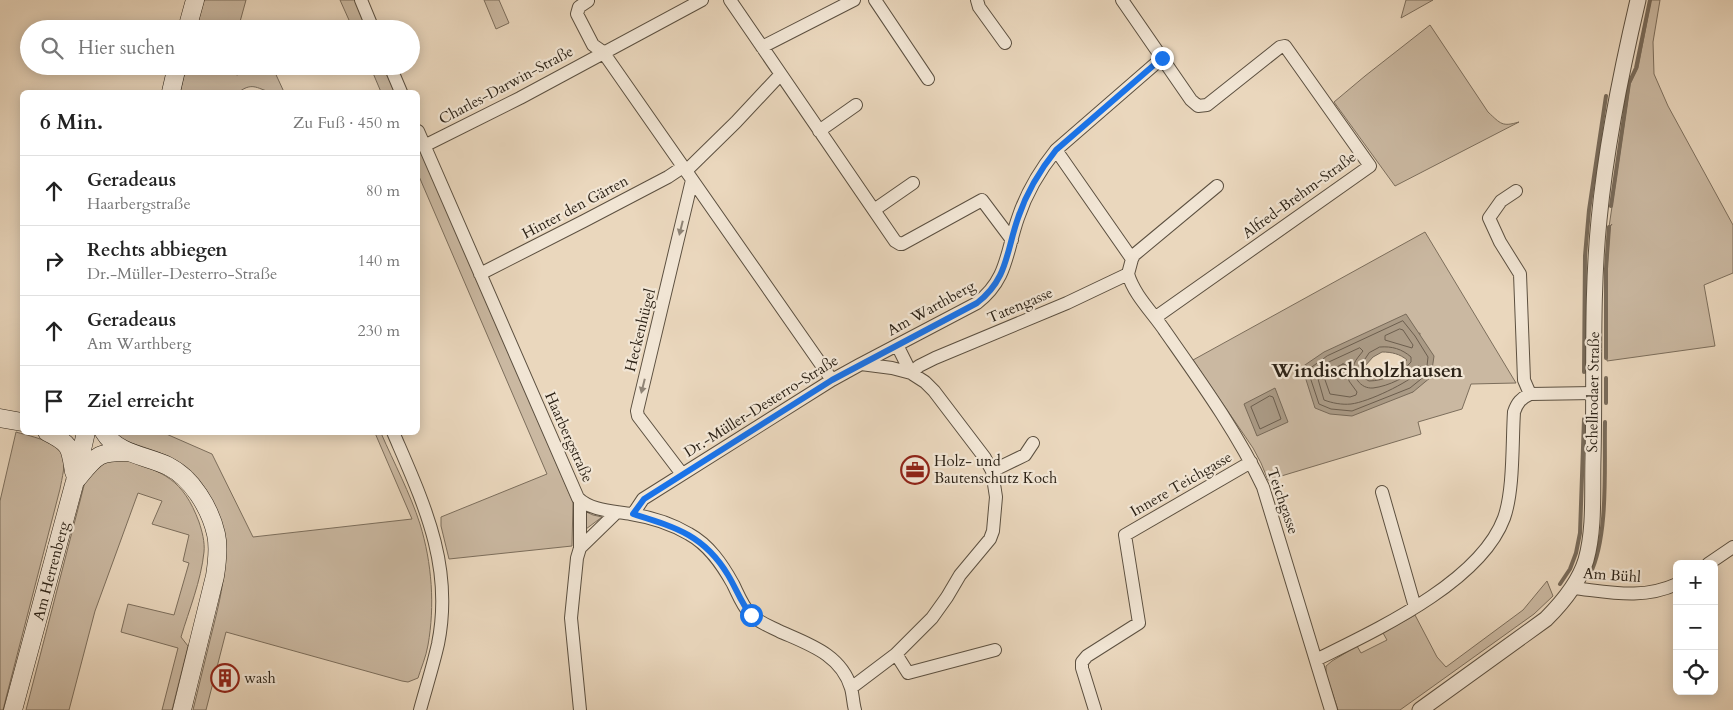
<!DOCTYPE html>
<html lang="de">
<meta charset="utf-8">
<style>
:root{--surface:#fff;--page:#f6f6f6;--text:#222;--muted:#767676;--line:#e0e0e0}
body{margin:0;font-family:Cardo,serif;background:var(--page);color:var(--text)}
.controls{position:absolute;right:15px;bottom:15px;display:grid;overflow:hidden;border-radius:8px;box-shadow:0 2px 12px #0003}
.controls button{width:45px;height:45px;display:grid;place-items:center;padding:0;border:0;border-bottom:1px solid var(--line);background:var(--surface);color:var(--text);font:25px sans-serif}
.stop{position:absolute;width:15px;height:15px;margin:-11px;border:4px solid #1a73e8;border-radius:50%;background:#fff}
.stop.end{background:#1a73e8;border-color:#fff;box-shadow:0 1px 5px #0008}
.list{margin:0;padding:0;list-style:none}
h2{display:flex;justify-content:space-between;align-items:center;height:65px;margin:0;padding:0 20px;font-size:21px}
h2 small{font-size:16px;font-weight:400;color:var(--muted)}
.list li{display:grid;grid-template-columns:32px 1fr auto;gap:15px;align-items:center;box-sizing:border-box;height:70px;padding:0 20px;border-top:1px solid var(--line)}
.list b{display:block;font-size:19px;white-space:nowrap}
.list p{margin:0;font-size:16px;white-space:nowrap;color:var(--muted)}
.list em{font-size:16px;font-style:normal;color:var(--muted)}
.icon{flex:none;width:28px;height:28px;fill:none;stroke:currentColor;stroke-width:2;stroke-linecap:round;stroke-linejoin:round}
.map{position:relative;flex:none;width:1733px;height:710px;overflow:hidden}
.search{position:absolute;background:var(--surface);box-shadow:0 2px 12px #0003;left:20px;top:20px;width:400px;height:55px;display:flex;align-items:center;gap:12px;box-sizing:border-box;padding:0 18px;border-radius:28px;color:var(--muted);font-size:19px}
.panel{position:absolute;background:var(--surface);box-shadow:0 2px 12px #0003;left:20px;top:90px;width:400px;height:345px;border-radius:8px}
.map>svg:first-child{display:block}
.green{fill:#cab8a1;stroke:#7c6e5c;fill-rule:evenodd}
.water{fill:#aa9a85;stroke:#786a59;fill-rule:evenodd}
.lines{fill:none;stroke-linecap:round;stroke-linejoin:round}
.shore{stroke:#6c5e4e;stroke-width:1}
.stream{stroke:#786a59;stroke-width:4}
.minor-casing{stroke:#5c5040;stroke-width:14}
.tertiary-casing{stroke:#5c5040;stroke-width:17}
.secondary-casing{stroke:#2d2317;stroke-width:19}
.minor{stroke:#f1e5d4;stroke-width:12}
.tertiary{stroke:#f1e5d4;stroke-width:15}
.secondary{stroke:#f1e5d4;stroke-width:18}
.oneway{fill:#8f8476}
.route{stroke:#1a73e8;stroke-width:6}
.labels{text-anchor:middle;dominant-baseline:central;stroke-width:4.5;stroke-linejoin:round;paint-order:stroke}
.street-label{font-size:15px;fill:#2d2317;stroke:#f1e5d4}
.poi-label{font-size:15px;fill:#2d2317;stroke:#f1e5d4;text-anchor:start}
.district-label{font-size:20px;font-weight:bold;fill:#2d2317;stroke:#f1e5d4}
</style>
<div class="map">
<svg width="1733" height="710" viewBox="0 0 1733 710">
<rect width="100%" height="100%" fill="#ead7bd"/>
<filter id="stains"><feTurbulence type="fractalNoise" baseFrequency=".004" numOctaves="4"/><feColorMatrix values="0 0 0 0 .2 0 0 0 0 .09 0 0 0 0 .02 0 0 0 .5 -.17"/></filter>
<radialGradient id="worn" r=".72"><stop offset=".6" stop-color="#630" stop-opacity="0"/><stop offset="1" stop-color="#630" stop-opacity=".3"/></radialGradient>
<path class="green" d="M 204,0 L 246,0 L 238,29 L 196,29 Z
M 340,0 L 355,0 L 367,29 L 353,29 Z
M 484,0 L 499,0 L 509,23 L 496,29 Z
M 1406,0 L 1433,0 L 1401,18 Z
M 1651,0 L 1660,0 L 1653,42 L 1654,74 L 1668,106 L 1733,225 L 1733,273 L 1704,285 L 1715,346 L 1607,361 L 1607,269 L 1610,227 L 1612,224 L 1609,227 L 1630,84 L 1638,68 Z
M 1430,25 L 1488,112 C 1501,124 1502,127 1519,122 L 1395,186 L 1334,102 L 1365,76 Z
M 186,66 L 227,66 L 226,69 L 237,75 L 261,66 L 272,66 L 284,92 C 280,92 275,93 271,92 C 259,90 253,81 239,92 L 180,92 Z
M 370,66 L 383,66 L 395,92 L 381,92 Z
M 418,145 L 573,502 L 572,546 L 449,559 L 441,526 L 441,517 L 547,474 L 418,174 Z
M 1425,232 L 1516,383 L 1471,384 L 1462,409 L 1418,422 L 1421,434 L 1268,480 L 1261,463 L 1253,448 L 1193,360 ZM 1420,333 L 1413,392 L 1302,368 Z
M 16,432 C 26,435 59,442 63,453 C 66,464 62,478 60,489 L 6,698 L 3,710 L 0,710 L 0,501 Z
M 109,433 L 164,433 L 212,454 L 253,537 L 412,519 L 375,433 L 381,433 C 394,463 410,493 420,524 C 432,563 435,606 428,645 C 426,657 421,668 418,678 L 408,682 L 402,681 L 226,632 L 206,710 L 193,710 C 199,685 205,661 211,636 C 223,588 236,541 209,495 C 203,484 195,473 185,466 C 162,449 133,447 109,433 Z
M 123,459 C 164,472 183,479 199,522 C 202,531 205,542 204,552 C 201,581 189,610 181,637 L 188,646 L 172,710 L 162,710 L 178,648 L 121,632 L 128,604 L 174,615 L 189,563 L 183,561 L 189,535 L 152,524 L 162,501 L 138,493 L 95,611 L 69,710 L 26,710 L 87,474 L 103,461 Z
M 582,510 L 593,515 L 602,517 L 586,529 Z
M 1547,581 L 1553,596 L 1534,614 L 1400,710 L 1338,710 L 1326,674 L 1326,666 L 1332,661 L 1357,646 L 1361,653 L 1387,640 L 1383,633 L 1415,615 L 1437,657 L 1446,667 L 1523,610 Z"/>
<path class="water" d="M 1406,314 L 1434,356 L 1431,377 L 1413,392 L 1352,416 L 1330,414 L 1315,408 L 1302,367 L 1324,352 ZM 1382,352 C 1392,352 1400,354 1407,360 C 1397,368 1380,380 1367,375 L 1365,366 L 1373,357 Z
M 1275,388 L 1288,422 L 1257,436 L 1244,404 Z"/>
<g class="lines">
<path class="shore" d="M 1403,321 L 1415,336 L 1428,357 L 1426,375 L 1410,388 L 1352,411 L 1331,409 L 1319,404 L 1308,371 L 1309,369 L 1327,356 Z
M 1400,329 L 1403,330 L 1413,345 L 1412,348 L 1385,340 L 1385,336 Z
M 1380,347 C 1392,346 1402,349 1411,357 L 1411,362 C 1402,373 1383,381 1369,381 L 1362,377 L 1361,365 L 1369,353 Z
M 1360,348 L 1363,351 C 1360,355 1356,359 1354,364 C 1352,376 1360,389 1373,388 C 1389,386 1407,377 1418,366 L 1421,367 L 1420,371 C 1408,383 1368,402 1351,404 C 1342,405 1332,403 1324,400 L 1316,372 L 1329,362 Z
M 1343,364 L 1347,365 L 1349,381 L 1357,392 L 1356,395 L 1350,397 L 1330,394 L 1324,377 C 1327,370 1337,367 1343,364 Z
M 1270,396 L 1273,397 L 1281,419 L 1260,429 L 1251,407 Z"/>
<path class="stream" d="M 1611,206 L 1629,83 L 1636,68 L 1650,0
M 1606,358 L 1606,269 L 1609,227
M 1584,372 L 1585,256 L 1589,210 L 1606,96
M 1606,403 L 1606,378
M 1590,574 C 1609,536 1604,465 1605,422
M 1560,584 L 1570,569 L 1576,553 L 1580,533 L 1584,419"/>
<defs>
<path id="minor" d="M 361,0 L 373,29
M 730,0 L 895,241 L 900,244 L 902,244 L 982,200 L 1012,240
M 875,0 L 928,79
M 977,0 L 979,7 L 1005,43
M 1122,0 L 1191,100 L 1198,106 L 1207,105 L 1280,47 L 1285,46 L 1370,166 L 1156,317
M 588,1 L 579,7 L 577,14 L 593,45 L 603,52 L 832,380
M 762,47 L 854,0
M 390,66 L 401,92
M 418,131 L 578,498 C 591,511 614,511 631,514 C 650,517 672,524 689,534 C 709,545 722,564 733,584 C 738,594 742,605 750,614 C 758,622 769,626 779,631 C 808,644 841,654 851,688 C 853,695 853,703 855,710
M 819,131 L 856,105
M 424,146 L 520,98 L 702,0
M 686,171 L 736,122 L 780,75
M 1516,191 L 1501,201 L 1489,218 L 1500,242 L 1520,274 L 1524,380 L 1530,394
M 874,210 L 913,183
M 1132,259 L 1134,255 L 1217,186
M 480,274 L 584,221 L 668,177 L 683,167
M 1128,274 C 1134,295 1153,313 1165,331 C 1200,381 1237,432 1263,487 L 1331,710
M 897,345 L 911,373 L 919,366 L 935,358 L 1067,303 L 1128,274 L 1132,259 L 1056,150
M 861,364 L 977,303 C 1008,279 1006,252 1018,218 C 1026,194 1040,170 1056,150 L 1162,58
M 393,432 C 423,502 454,565 438,644 C 433,666 426,688 420,710
M 992,471 L 1025,455 L 1033,443
M 682,474 L 638,416 L 637,411 L 692,180
M 1382,492 L 1415,607
M 580,500 L 580,548
M 633,514 L 643,499 L 832,380 L 861,364 L 892,368 L 911,373 L 925,382 L 934,391 L 985,458 L 992,471 L 996,497 L 993,531 L 990,539 L 960,575 L 947,597 L 932,618 L 896,654 L 851,688
M 1708,564 L 1733,547
M 1573,588 C 1610,592 1642,600 1677,584
M 896,654 L 908,673 L 995,650
M 1316,660 C 1374,631 1480,583 1504,518 C 1514,490 1512,442 1514,412 C 1517,403 1521,398 1530,394 L 1594,393
M 580,710 L 571,618 L 577,558 L 580,548 L 617,512
M 1095,710 L 1082,668 L 1082,662 L 1087,656 L 1139,623 L 1125,535 L 1251,462"/>
<path id="tertiary" d="M 1420,710 L 1546,619 C 1563,602 1579,583 1586,560 C 1595,528 1592,491 1593,458 C 1595,379 1591,299 1599,220 C 1606,146 1621,72 1638,0"/>
<path id="secondary" d="M 187,29 L 195,0
M 171,92 L 177,66
M 0,418 L 22,422
M 47,432 C 71,444 70,447 74,472
M 104,432 C 117,454 147,456 168,466 C 192,478 210,508 216,534 C 219,547 217,563 215,576 L 182,710
M 77,479 C 96,456 98,451 129,452
M 13,710 L 75,481 L 86,432"/>
</defs>
<use href="#minor" class="minor-casing"/>
<use href="#tertiary" class="tertiary-casing"/>
<use href="#secondary" class="secondary-casing"/>
<use href="#minor" class="minor"/>
<use href="#tertiary" class="tertiary"/>
<use href="#secondary" class="secondary"/>
</g>
<defs><path id="oneway-solid" d="M-6-.8H1V-3.2L6.5 0L1 3.2V.8H-6Z" transform="scale(1.25)"/></defs>
<g class="oneway">
<use href="#oneway-solid" transform="translate(681 228) rotate(104)"/>
<use href="#oneway-solid" transform="translate(643 386) rotate(104)"/>
</g>
<g class="lines">
<path class="route" d="M 751,615 C 741,603 736,588 728,575 C 704,535 675,527 633,514 L 644,499 L 832,380 L 977,303 C 1008,279 1006,252 1018,218 C 1026,194 1040,170 1056,150 L 1162,58"/>
</g>
<defs>
<symbol id="office-ring" viewBox="-11 -11 22 22"><circle r="9.5" fill="#f1e5d4" stroke="#8f2418" stroke-width="1.5"/><path d="M-6-3h4V-5.5h4V-3h4V5H-6ZM-1-4.5V-3h2v-1.5ZM-6 0V1H6V0Z" fill="#8f2418"/></symbol>
<symbol id="building-ring" viewBox="-11 -11 22 22"><circle r="9.5" fill="#f1e5d4" stroke="#8f2418" stroke-width="1.5"/><path d="M-4-6H4V6H1V3H-1V6H-4ZM-2.5-4.3h1.7v1.8h-1.7ZM.8-4.3h1.7v1.8H.8ZM-2.5-1h1.7V.8h-1.7ZM.8-1h1.7V.8H.8Z" fill="#8f2418"/></symbol>
</defs>
<g fill-rule="evenodd">
<use href="#office-ring" x="899" y="454" width="32" height="32"/>
<use href="#building-ring" x="209" y="662" width="32" height="32"/>
</g>
<g class="labels">
<g class="street-label">
<text transform="translate(506 85) rotate(-28)">Charles-Darwin-Straße</text>
<text transform="translate(1299 195) rotate(-36)">Alfred-Brehm-Straße</text>
<text transform="translate(575 207) rotate(-28)">Hinter den Gärten</text>
<text transform="translate(1020 305) rotate(-23)">Tatengasse</text>
<text transform="translate(931 308) rotate(-29)">Am Warthberg</text>
<text transform="translate(640 330) rotate(-76)">Heckenhügel</text>
<text transform="translate(1593 392) rotate(-89)">Schellrodaer Straße</text>
<text transform="translate(761 406) rotate(-32)">Dr.-Müller-Desterro-Straße</text>
<text transform="translate(569 437) rotate(66)">Haarbergstraße</text>
<text transform="translate(1181 484) rotate(-30)">Innere Teichgasse</text>
<text transform="translate(1283 501) rotate(71)">Teichgasse</text>
<text transform="translate(51 571) rotate(-75)">Am Herrenberg</text>
<text transform="translate(1612 575) rotate(4)">Am Bühl</text>
</g>
<g class="poi-label">
<text x="934" y="461">Holz- und<tspan x="934" dy="17">Bautenschutz Koch</tspan></text>
<text x="244" y="678">wash</text>
</g>
<g class="district-label">
<text x="1367" y="370">Windischholzhausen</text>
</g>
</g>
<rect width="100%" height="100%" filter="url(#stains)"/>
<rect width="100%" height="100%" fill="url(#worn)"/>
</svg>
<div class="controls">
<button>+</button>
<button>−</button>
<button><svg class="icon" aria-label="locate" viewBox="0 0 24 24"><circle cx="12" cy="12" r="6"/><path d="M12 2v4M12 18v4M2 12h4M18 12h4"/></svg></button>
</div>
<div class="stop" style="left:751px;top:615px"></div>
<div class="stop end" style="left:1162px;top:58px"></div>
<div class="search"><svg class="icon" aria-label="search" viewBox="0 0 24 24"><circle cx="10" cy="10" r="6"/><path d="M15 15l6 6"/></svg>Hier suchen</div>
<section class="panel">
<h2>6 Min.<small>Zu Fuß · 450 m</small></h2>
<ul class="list">
<li><svg class="icon" aria-label="ahead" viewBox="0 0 24 24"><path d="M12 20V5M6 11l6-6 6 6"/></svg><div><b>Geradeaus</b><p>Haarbergstraße</p></div><em>80 m</em></li>
<li><svg class="icon" aria-label="right" viewBox="0 0 24 24"><path d="M7 20v-9h11M14 6l5 5-5 5"/></svg><div><b>Rechts abbiegen</b><p>Dr.-Müller-Desterro-Straße</p></div><em>140 m</em></li>
<li><svg class="icon" aria-label="ahead" viewBox="0 0 24 24"><path d="M12 20V5M6 11l6-6 6 6"/></svg><div><b>Geradeaus</b><p>Am Warthberg</p></div><em>230 m</em></li>
<li><svg class="icon" aria-label="arrive" viewBox="0 0 24 24"><path d="M6 21V4h12l-3 4 3 4H6"/></svg><div><b>Ziel erreicht</b></div></li>
</ul>
</section>
</div>
